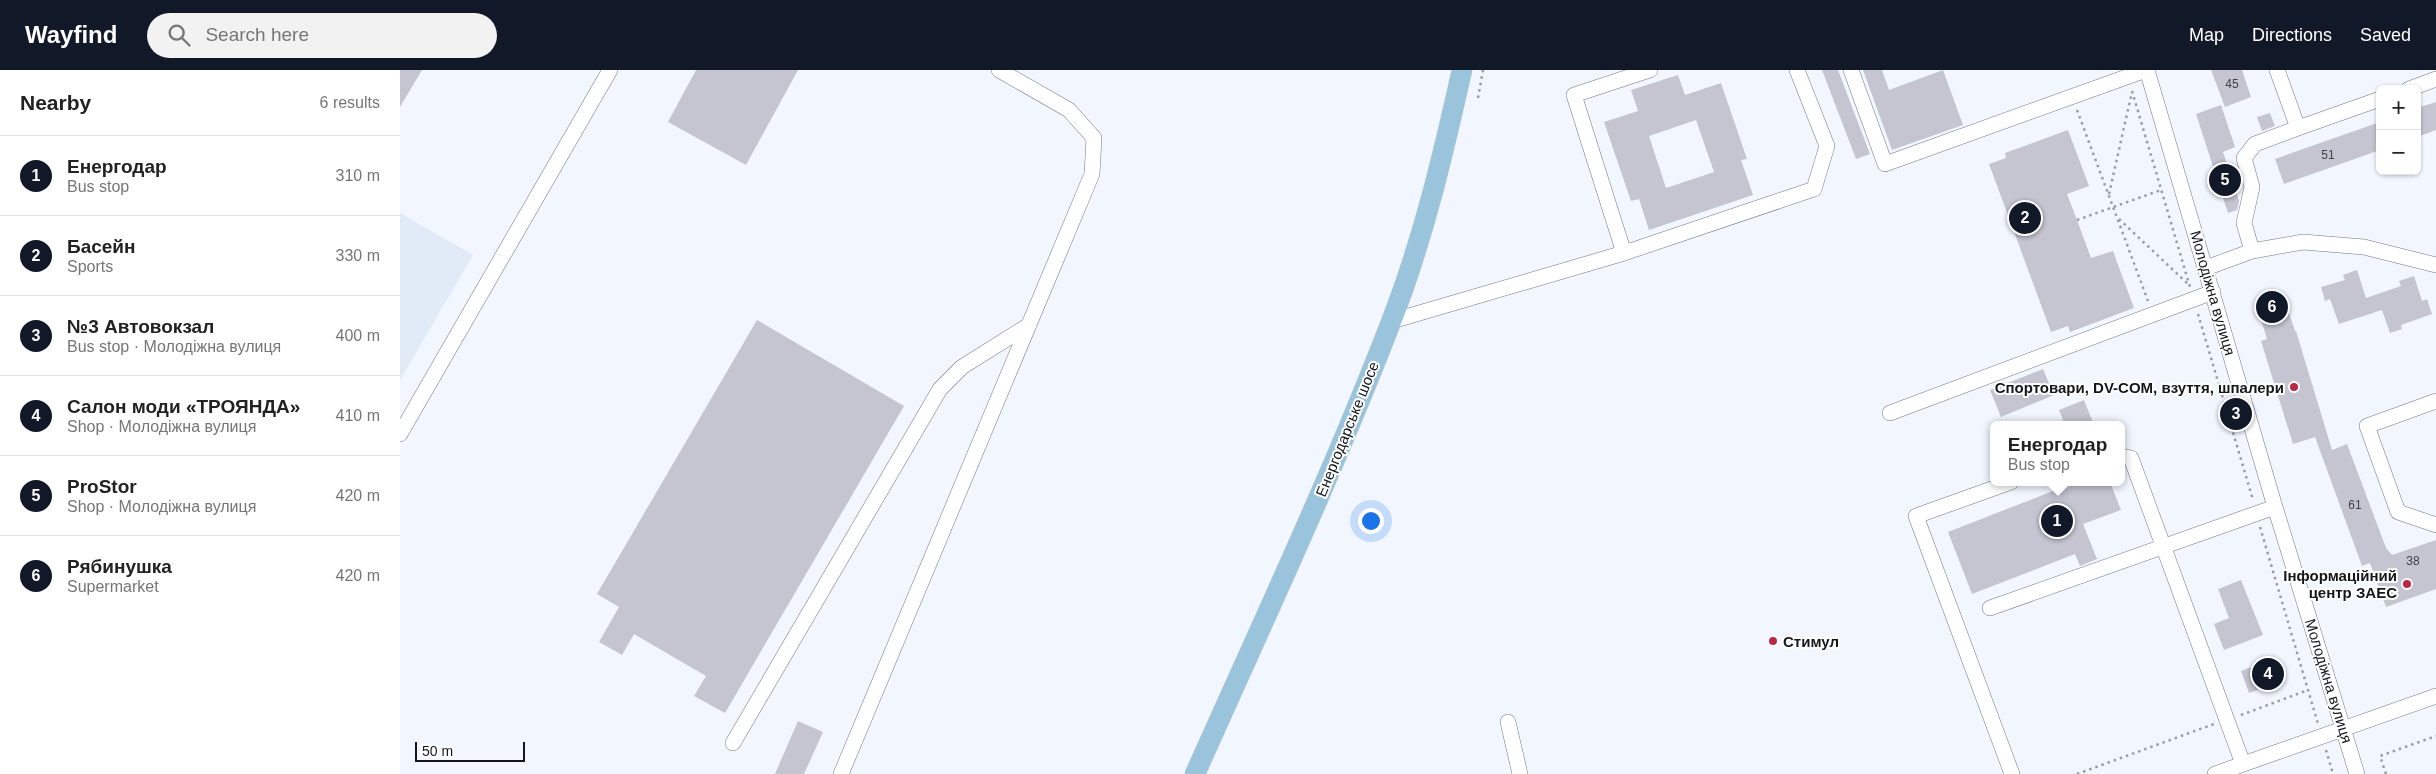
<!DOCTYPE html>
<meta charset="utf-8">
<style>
:root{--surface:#fff;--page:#f2f2f2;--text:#222;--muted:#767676;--line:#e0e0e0;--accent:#111827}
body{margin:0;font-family:Arial,sans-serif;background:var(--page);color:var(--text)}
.controls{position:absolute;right:15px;top:15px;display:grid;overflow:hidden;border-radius:8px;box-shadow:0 1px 4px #0004}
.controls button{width:45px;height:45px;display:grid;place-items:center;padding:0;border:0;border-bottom:1px solid var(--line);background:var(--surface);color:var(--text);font:25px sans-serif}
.scale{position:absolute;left:15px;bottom:12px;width:110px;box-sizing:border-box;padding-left:5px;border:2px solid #14161a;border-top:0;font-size:14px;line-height:18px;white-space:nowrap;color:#14161a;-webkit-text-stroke:4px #fff;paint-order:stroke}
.you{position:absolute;left:970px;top:450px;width:18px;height:18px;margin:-12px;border:4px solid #fff;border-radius:50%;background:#1a73e8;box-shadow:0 0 0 8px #1a73e833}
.badge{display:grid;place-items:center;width:32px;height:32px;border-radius:50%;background:var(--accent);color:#fff;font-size:16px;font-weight:700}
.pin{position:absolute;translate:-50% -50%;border:2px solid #fff;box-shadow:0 1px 5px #0006}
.popup{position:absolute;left:1590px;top:351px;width:135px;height:65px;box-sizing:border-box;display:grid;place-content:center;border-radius:8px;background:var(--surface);filter:drop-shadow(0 1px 4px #0005);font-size:16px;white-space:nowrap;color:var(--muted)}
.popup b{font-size:19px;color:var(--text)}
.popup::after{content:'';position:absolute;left:50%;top:100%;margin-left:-10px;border:10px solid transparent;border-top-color:var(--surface)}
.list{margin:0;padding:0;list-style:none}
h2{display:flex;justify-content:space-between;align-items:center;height:65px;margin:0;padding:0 20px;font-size:21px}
h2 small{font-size:16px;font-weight:400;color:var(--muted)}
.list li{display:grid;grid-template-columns:32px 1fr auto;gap:15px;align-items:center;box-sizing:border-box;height:80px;padding:0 20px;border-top:1px solid var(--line)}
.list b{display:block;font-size:19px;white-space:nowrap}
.list p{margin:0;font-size:16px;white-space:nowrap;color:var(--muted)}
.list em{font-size:16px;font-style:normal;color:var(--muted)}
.icon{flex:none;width:28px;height:28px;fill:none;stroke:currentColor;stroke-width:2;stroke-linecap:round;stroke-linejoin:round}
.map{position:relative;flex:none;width:2036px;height:704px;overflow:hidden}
header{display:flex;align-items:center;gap:30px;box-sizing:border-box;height:70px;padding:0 25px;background:var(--accent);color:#fff}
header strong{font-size:24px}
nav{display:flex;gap:28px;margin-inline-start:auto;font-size:18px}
.search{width:350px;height:45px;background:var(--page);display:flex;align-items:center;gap:12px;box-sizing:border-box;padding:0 18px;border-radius:28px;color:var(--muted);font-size:19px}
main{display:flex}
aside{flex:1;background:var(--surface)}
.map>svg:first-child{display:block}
.built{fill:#e1eaf7}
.building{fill:#c4c5d1;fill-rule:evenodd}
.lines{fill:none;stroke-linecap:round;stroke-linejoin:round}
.minor-casing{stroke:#717780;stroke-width:16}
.major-casing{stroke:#d5d5d6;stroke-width:21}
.path{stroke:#989ca3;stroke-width:2.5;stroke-dasharray:2.5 4;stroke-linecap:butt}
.minor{stroke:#fff;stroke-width:15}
.major{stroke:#99c4dc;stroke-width:20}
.poi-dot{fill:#b92845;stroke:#fff;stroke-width:2}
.labels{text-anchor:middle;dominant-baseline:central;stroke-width:4;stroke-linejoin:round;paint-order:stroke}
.number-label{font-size:12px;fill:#404248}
.street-label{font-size:15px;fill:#14161a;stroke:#fff}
.poi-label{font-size:15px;font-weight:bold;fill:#14161a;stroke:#fff;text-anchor:end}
</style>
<header>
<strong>Wayfind</strong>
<div class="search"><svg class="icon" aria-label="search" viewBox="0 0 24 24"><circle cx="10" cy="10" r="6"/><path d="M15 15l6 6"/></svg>Search here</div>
<nav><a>Map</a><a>Directions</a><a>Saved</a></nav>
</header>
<main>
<aside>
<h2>Nearby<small>6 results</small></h2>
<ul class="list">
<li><span class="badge">1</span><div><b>Енергодар</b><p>Bus stop</p></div><em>310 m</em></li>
<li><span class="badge">2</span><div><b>Басейн</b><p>Sports</p></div><em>330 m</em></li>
<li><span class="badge">3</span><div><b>№3 Автовокзал</b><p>Bus stop · Молодіжна вулиця</p></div><em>400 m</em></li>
<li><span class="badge">4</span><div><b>Салон моди «ТРОЯНДА»</b><p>Shop · Молодіжна вулиця</p></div><em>410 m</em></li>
<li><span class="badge">5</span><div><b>ProStor</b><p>Shop · Молодіжна вулиця</p></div><em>420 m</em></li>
<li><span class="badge">6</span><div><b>Рябинушка</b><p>Supermarket</p></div><em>420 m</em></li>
</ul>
</aside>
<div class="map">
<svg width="2036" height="704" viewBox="0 0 2036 704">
<rect width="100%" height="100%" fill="#f1f6ff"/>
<path class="built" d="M 0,143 L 73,185 L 0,310 Z"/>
<path class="building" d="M 0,0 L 22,0 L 0,37 Z
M 296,0 L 398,0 L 346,95 L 268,52 Z
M 1422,0 L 1438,0 L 1470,84 L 1456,89 Z
M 1463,0 L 1482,0 L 1489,20 L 1543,0 L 1563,55 L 1492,80 Z
M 1811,0 L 1842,0 L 1851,27 L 1825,37 Z
M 1278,5 L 1285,25 L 1321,13 L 1347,89 L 1341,90 L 1353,125 L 1249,160 L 1239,129 L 1231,131 L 1204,52 L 1238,41 L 1231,20 ZM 1296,50 L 1314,102 L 1266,118 L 1249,66 Z
M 2036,32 L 2036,60 L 2017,67 L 2017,38 Z
M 1821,35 L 1835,77 L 1823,82 L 1839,131 L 1837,140 L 1828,143 L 1796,44 Z
M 1870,43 L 1875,56 L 1862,61 L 1857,47 Z
M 1980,52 L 1980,80 L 1884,114 L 1875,89 Z
M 1668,60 L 1689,116 L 1667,124 L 1677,150 L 1691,188 L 1713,181 L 1734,238 L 1670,262 L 1668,256 L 1651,262 L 1589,94 L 1606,88 L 1605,83 Z
M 1957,200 L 1966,228 L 2001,216 L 1999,211 L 2014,206 L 2022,231 L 2027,229 L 2032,244 L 2001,255 L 2002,259 L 1990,263 L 1982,240 L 1939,254 L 1930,229 L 1925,231 L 1921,217 L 1945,210 L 1943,205 Z
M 1882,222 L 1895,261 L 1896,261 L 1932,380 L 1947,374 L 1986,478 L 1992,485 L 2036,470 L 2036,519 L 1986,537 L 1970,493 L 1962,496 L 1915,367 L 1893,374 L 1861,271 L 1867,269 L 1855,230 Z
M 357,250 L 504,336 L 325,643 L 294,626 L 306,606 L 234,564 L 222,585 L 199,572 L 219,537 L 197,524 Z
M 1643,299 L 1654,325 L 1601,347 L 1590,320 Z
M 1684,330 L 1694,355 L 1665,355 L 1659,340 Z
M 1676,412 L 1710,412 L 1721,440 L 1683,454 L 1697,489 L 1680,496 L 1675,484 L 1572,524 L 1548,462 Z
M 1841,510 L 1863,565 L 1824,580 L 1814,554 L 1829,548 L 1818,519 Z
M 1870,590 L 1878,613 L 1849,623 L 1841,601 Z
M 398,651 L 423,662 L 404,704 L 375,704 Z"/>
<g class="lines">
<defs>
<path id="minor" d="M 1451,0 L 1485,94 L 1746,0
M 1747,0 L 1875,437 L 1957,704
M 2009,19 L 2036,9
M 1898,58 L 1980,29
M 1852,181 L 1903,172 L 1964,177 L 2036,195
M 1224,183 L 1174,25 L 1250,0
M 1806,198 L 1852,181 L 1844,153 L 1852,117 L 1844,88 L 1855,74 L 1898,58 L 1877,0
M 992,251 L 1224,183 L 1414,119 L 1427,76 L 1397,0
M 2036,331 L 1967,356 L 1998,442 L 2036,455
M 1490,343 L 1813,222
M 0,364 L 210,0
M 1721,386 L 1731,388 L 1843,694
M 1611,412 L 1516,446 L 1612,704
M 1590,538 L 1875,437
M 1108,652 L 1120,704
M 333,673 L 540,319 L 562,297 L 629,255
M 441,704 L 692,104 L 694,68 L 669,40 L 599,0
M 1815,704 L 2036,626"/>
<path id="major" d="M 795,704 C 862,554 932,405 991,252 C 1023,170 1043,85 1062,0"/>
</defs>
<use href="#minor" class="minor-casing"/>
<use href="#major" class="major-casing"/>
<path class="path" d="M 1732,21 L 1790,217
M 1078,28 L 1083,0
M 1677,40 L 1748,231
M 1709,124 L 1732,22
M 1719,149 L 1788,214
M 1677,150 L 1761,120
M 1798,244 L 1853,430
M 1860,457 L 1918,654
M 1841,645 L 1908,620
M 1926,680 L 1933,704
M 1677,704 L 1814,654
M 1986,704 L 1980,686 L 2036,666"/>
<use href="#minor" class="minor"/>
<use href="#major" class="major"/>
</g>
<g class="poi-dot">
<circle cx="1894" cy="317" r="5"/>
<circle cx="2007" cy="514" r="5"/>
<circle cx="1373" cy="571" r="5"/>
</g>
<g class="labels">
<g class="number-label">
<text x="1832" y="14">45</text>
<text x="1928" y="85">51</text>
<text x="1955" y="435">61</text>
<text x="2013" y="491">38</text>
</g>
<g class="street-label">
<text transform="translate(1813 223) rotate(74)">Молодіжна вулиця</text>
<text transform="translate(947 359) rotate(-68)">Енергодарське шосе</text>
<text transform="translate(1929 611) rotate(73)">Молодіжна вулиця</text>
</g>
<g class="poi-label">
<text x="1884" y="317">Спортовари, DV-COM, взуття, шпалери</text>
<text x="1997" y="505">Інформаційний<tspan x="1997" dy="17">центр ЗАЕС</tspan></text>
<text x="1383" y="571" text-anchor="start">Стимул</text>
</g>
</g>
</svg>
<div class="controls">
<button>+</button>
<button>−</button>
</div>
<div class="scale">50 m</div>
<div class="you"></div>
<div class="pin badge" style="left:1657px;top:451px">1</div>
<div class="popup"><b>Енергодар</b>Bus stop</div>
<div class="pin badge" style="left:1625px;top:148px">2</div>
<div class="pin badge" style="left:1836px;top:344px">3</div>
<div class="pin badge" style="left:1868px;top:604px">4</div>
<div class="pin badge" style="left:1825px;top:110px">5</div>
<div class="pin badge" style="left:1872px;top:237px">6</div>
</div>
</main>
